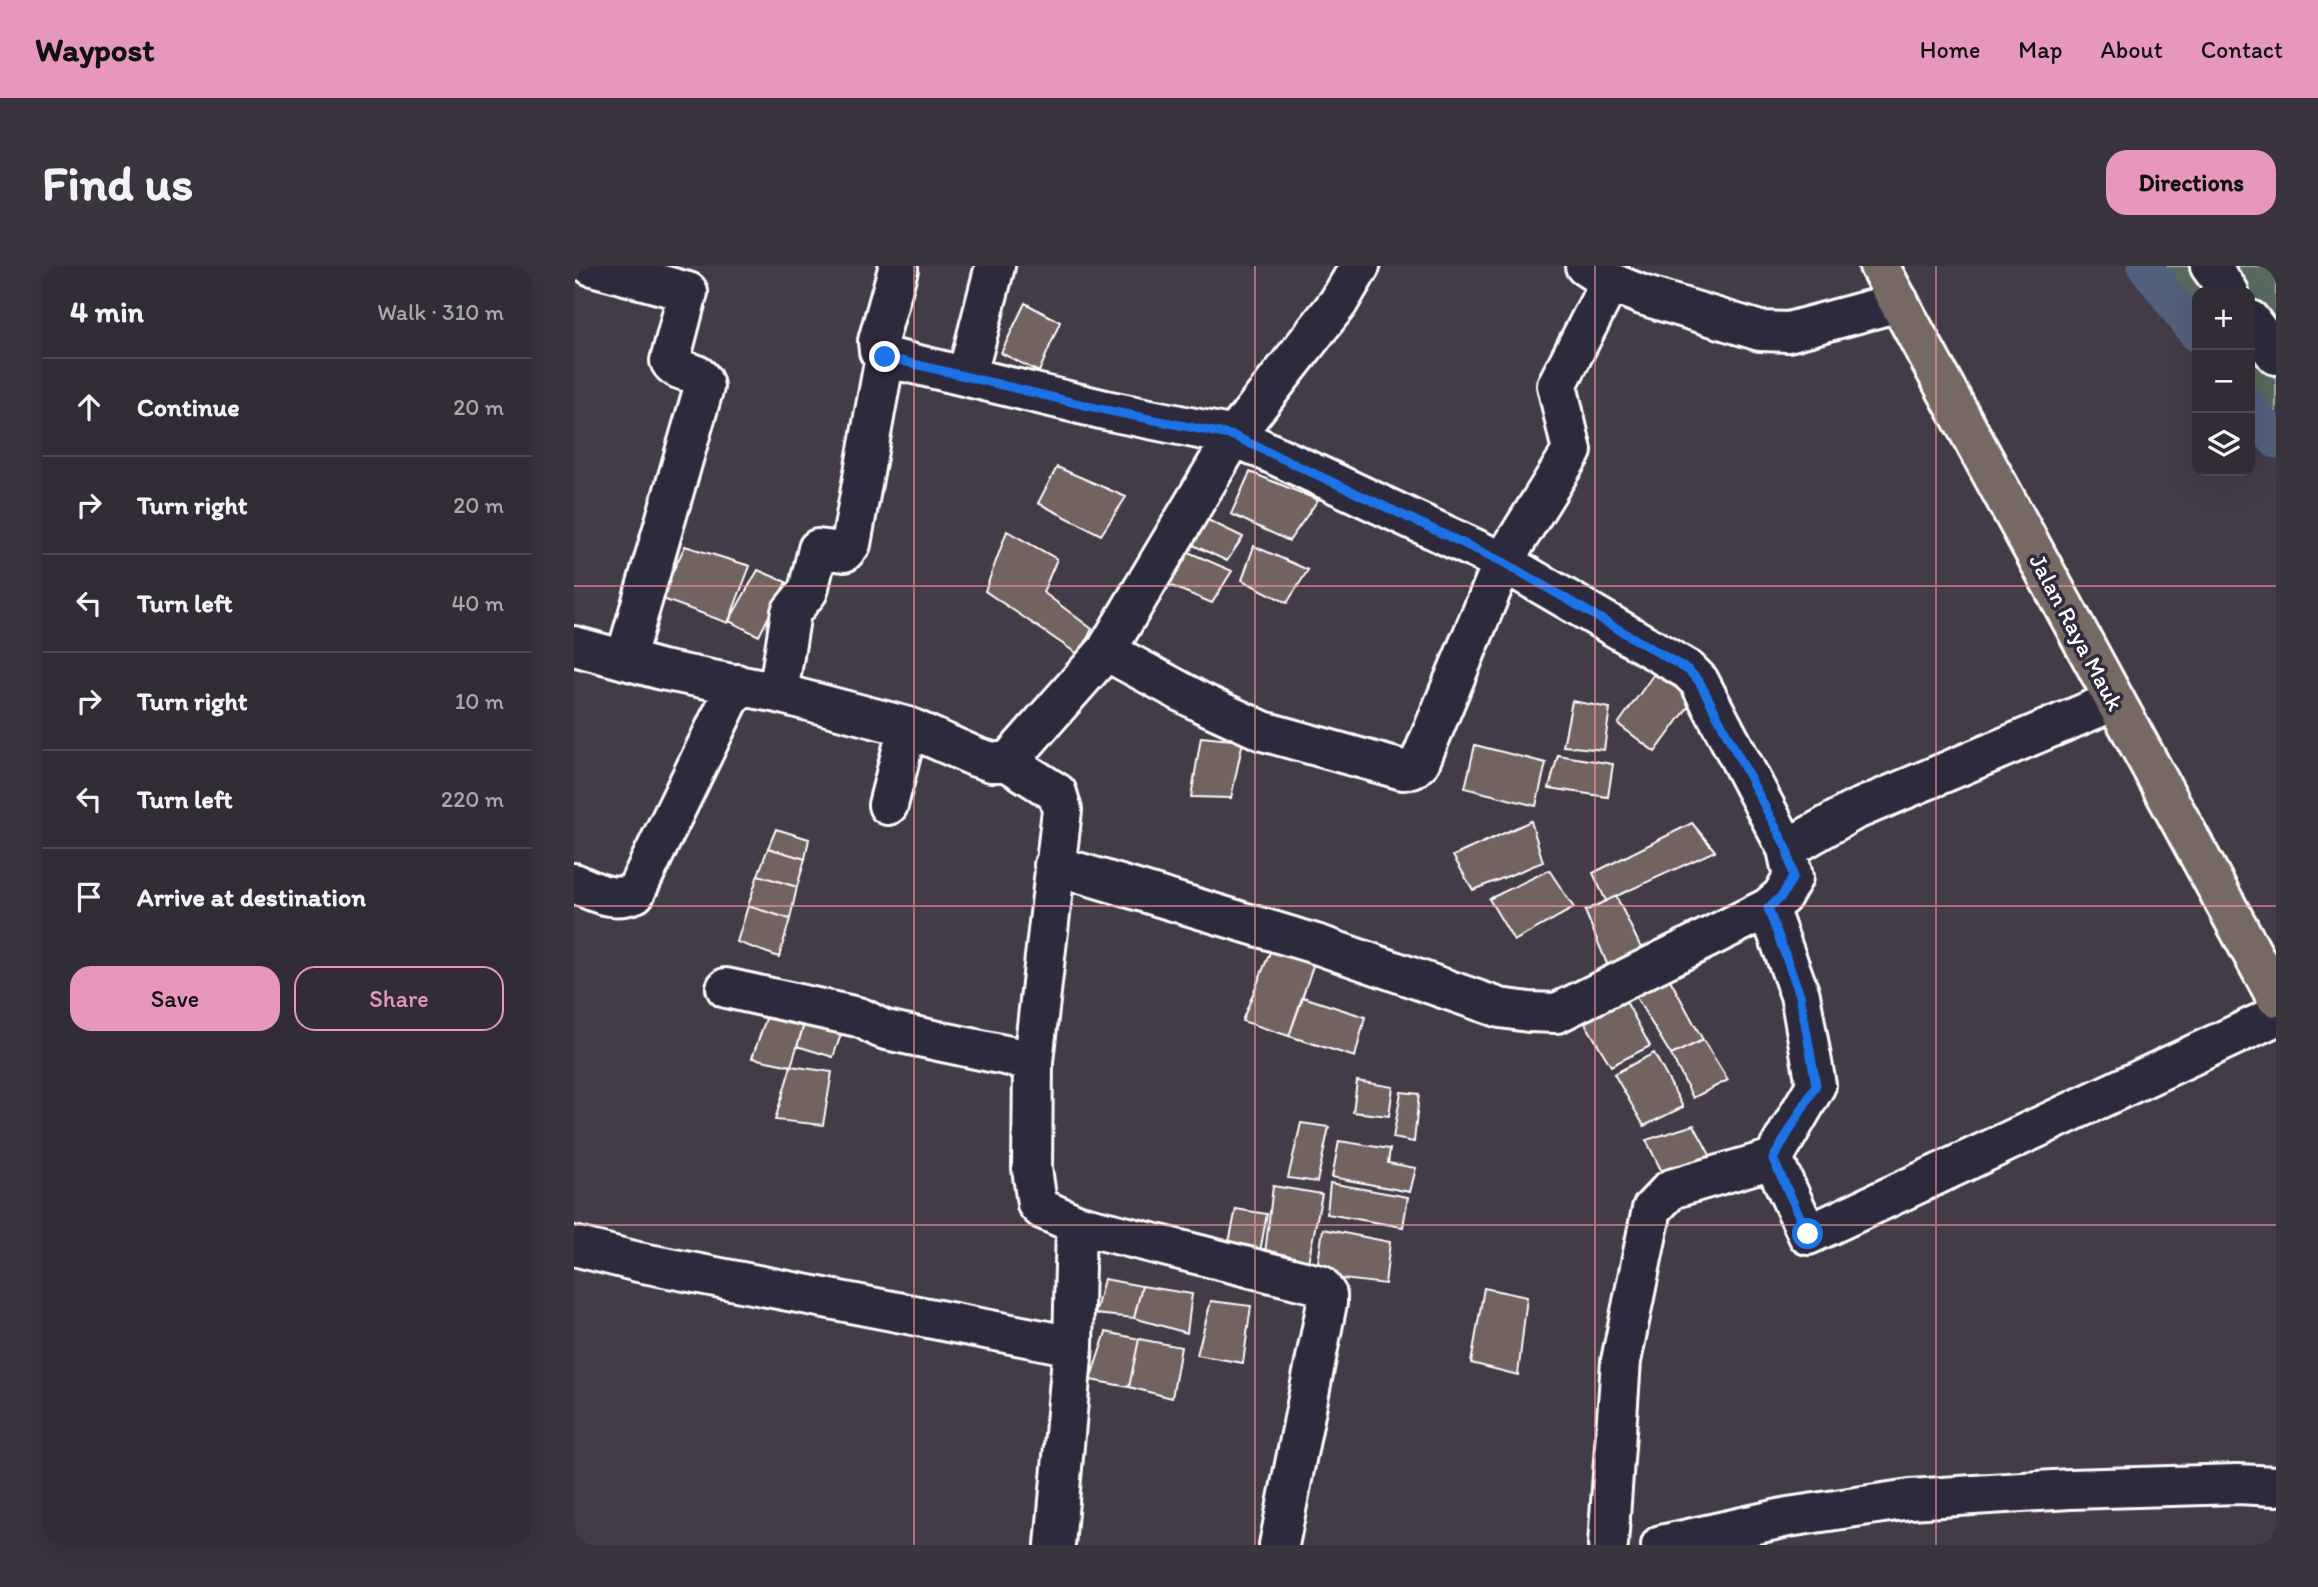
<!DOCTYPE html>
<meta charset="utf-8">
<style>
:root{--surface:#322c36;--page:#3a343e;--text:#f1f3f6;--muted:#a8a7ad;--line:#4d4851;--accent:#e797bd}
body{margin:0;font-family:Itim,sans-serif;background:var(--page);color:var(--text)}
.controls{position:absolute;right:21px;top:21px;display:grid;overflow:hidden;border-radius:14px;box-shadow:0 7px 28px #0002}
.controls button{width:63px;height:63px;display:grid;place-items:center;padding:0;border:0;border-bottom:2px solid var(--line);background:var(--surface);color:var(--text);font:35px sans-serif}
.stop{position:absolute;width:21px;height:21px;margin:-16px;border:5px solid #1a73e8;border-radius:50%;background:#fff}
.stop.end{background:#1a73e8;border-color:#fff;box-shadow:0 2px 7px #0008}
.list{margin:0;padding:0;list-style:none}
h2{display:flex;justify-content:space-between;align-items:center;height:91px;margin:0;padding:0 28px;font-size:30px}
h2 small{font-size:23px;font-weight:400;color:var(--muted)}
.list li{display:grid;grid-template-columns:46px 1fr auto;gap:21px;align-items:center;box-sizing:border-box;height:98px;padding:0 28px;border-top:2px solid var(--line)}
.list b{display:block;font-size:26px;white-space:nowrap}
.list em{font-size:23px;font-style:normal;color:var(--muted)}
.actions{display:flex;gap:14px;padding:21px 28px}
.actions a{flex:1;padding:16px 0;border:2px solid var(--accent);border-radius:21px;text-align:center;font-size:24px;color:var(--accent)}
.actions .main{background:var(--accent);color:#111}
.icon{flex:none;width:38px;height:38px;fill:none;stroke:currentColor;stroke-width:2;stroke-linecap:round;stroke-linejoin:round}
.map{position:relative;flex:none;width:1702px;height:1279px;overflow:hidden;border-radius:21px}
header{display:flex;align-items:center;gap:42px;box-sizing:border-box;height:98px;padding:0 35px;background:var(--accent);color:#111}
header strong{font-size:33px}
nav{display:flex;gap:38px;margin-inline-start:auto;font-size:24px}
.intro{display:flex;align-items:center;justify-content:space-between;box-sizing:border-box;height:168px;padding:0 42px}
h1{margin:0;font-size:49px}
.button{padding:18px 32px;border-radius:21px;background:var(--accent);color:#111;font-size:24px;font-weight:700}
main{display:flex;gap:42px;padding:0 42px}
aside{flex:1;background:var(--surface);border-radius:21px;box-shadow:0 7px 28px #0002}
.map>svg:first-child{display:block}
.green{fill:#586961;stroke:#acb4b0;stroke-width:2}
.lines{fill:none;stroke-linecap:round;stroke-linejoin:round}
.canal{stroke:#53607c;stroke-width:35}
.building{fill:#726360;stroke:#fff;stroke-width:2}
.minor-casing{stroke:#fff;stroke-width:44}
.major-casing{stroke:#fff;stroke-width:44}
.minor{stroke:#2f2a3d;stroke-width:38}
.major{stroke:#766964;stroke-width:38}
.route{stroke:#1a73e8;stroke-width:9}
.grid{fill:none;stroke:#ff9aa2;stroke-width:2;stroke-opacity:0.55}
.labels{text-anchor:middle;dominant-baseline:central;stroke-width:7;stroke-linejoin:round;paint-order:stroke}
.street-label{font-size:24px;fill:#fff;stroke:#2f2a3d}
</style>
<header>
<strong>Waypost</strong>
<nav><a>Home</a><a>Map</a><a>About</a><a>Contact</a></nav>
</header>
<div class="intro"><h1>Find us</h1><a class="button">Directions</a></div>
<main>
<aside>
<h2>4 min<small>Walk · 310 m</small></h2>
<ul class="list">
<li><svg class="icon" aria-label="ahead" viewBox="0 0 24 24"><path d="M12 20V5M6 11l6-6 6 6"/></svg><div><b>Continue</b></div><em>20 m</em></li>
<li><svg class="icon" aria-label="right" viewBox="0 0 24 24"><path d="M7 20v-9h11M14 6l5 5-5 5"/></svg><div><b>Turn right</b></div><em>20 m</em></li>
<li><svg class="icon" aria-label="left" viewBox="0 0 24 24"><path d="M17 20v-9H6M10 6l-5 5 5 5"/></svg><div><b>Turn left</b></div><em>40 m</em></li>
<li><svg class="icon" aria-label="right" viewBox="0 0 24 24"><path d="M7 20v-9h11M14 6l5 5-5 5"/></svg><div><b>Turn right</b></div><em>10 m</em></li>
<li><svg class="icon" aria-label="left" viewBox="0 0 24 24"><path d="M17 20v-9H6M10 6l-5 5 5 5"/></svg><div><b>Turn left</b></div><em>220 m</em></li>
<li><svg class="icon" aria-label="arrive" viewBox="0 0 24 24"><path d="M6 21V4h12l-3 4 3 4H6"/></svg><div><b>Arrive at destination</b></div></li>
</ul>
<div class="actions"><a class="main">Save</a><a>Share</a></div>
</aside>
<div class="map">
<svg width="1702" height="1279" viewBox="0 0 1702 1279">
<rect width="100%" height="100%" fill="#433b48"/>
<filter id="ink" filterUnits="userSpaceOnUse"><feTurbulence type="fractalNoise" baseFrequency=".0143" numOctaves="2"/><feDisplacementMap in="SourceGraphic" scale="14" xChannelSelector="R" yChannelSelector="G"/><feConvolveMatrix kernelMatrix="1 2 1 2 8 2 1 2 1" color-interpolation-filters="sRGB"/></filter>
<g filter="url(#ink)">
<path class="green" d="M 1581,0 L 1702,0 L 1702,162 L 1676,126 L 1676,26 L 1623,26 L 1623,56 Z"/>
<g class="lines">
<path class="canal" d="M 1571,0 L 1623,69
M 1676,140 L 1702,175"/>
</g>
<path class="building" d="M 451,37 L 486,56 L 465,106 L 427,87 Z
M 483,201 L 552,231 L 527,269 L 464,237 Z
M 676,206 L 744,234 L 715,275 L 657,248 Z
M 617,246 L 669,271 L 653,295 L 606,273 Z
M 433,265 L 483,293 L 469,326 L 518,363 L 505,389 L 411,325 Z
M 111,280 L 176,300 L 154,357 L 86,332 Z
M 680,280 L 734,304 L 713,337 L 668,314 Z
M 605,282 L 658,305 L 638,337 L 592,318 Z
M 184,304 L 212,316 L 185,370 L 155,355 Z
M 1080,408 L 1120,433 L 1081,486 L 1044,458 Z
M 998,435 L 1036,442 L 1030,484 L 989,480 Z
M 627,471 L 669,475 L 657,532 L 617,531 Z
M 901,479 L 972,497 L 962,540 L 891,522 Z
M 984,489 L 1039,498 L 1034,531 L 975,522 Z
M 957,555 L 969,596 L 899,624 L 879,590 Z
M 1118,557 L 1141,585 L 1032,635 L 1019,607 Z
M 202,563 L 235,573 L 231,593 L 194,582 Z
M 194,582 L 231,593 L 223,621 L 184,609 Z
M 975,604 L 1000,642 L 940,675 L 915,633 Z
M 184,609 L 223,621 L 216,653 L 174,640 Z
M 1042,630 L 1073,694 L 1038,710 L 1011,645 Z
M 174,640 L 216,653 L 205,691 L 163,676 Z
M 698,681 L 741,694 L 715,770 L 668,755 Z
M 1094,710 L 1129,774 L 1097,789 L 1060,728 Z
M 1047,726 L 1076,780 L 1037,800 L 1003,744 Z
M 729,731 L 791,751 L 781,791 L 715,770 Z
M 195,744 L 232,752 L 217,800 L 178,792 Z
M 232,752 L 270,760 L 259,791 L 223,780 Z
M 1129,774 L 1154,814 L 1119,832 L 1097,789 Z
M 1080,787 L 1109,841 L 1070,860 L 1040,808 Z
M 217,800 L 258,806 L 249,859 L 201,854 Z
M 783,815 L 819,821 L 815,850 L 779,846 Z
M 827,826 L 845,828 L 840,876 L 819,872 Z
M 727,857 L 755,861 L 743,916 L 714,912 Z
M 1120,859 L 1137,891 L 1092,914 L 1072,874 Z
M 765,875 L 816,883 L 814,897 L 842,902 L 836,926 L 758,911 Z
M 756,917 L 834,931 L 829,961 L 753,948 Z
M 699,920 L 748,928 L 734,996 L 690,996 Z
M 662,943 L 693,948 L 685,991 L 653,986 Z
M 749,963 L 816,976 L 811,1018 L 742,1010 Z
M 530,1013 L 568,1020 L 560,1052 L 521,1048 Z
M 568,1020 L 618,1028 L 613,1067 L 560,1052 Z
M 910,1022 L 953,1031 L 944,1109 L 897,1097 Z
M 637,1035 L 677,1040 L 669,1097 L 623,1089 Z
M 532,1066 L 565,1073 L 555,1121 L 516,1114 Z
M 565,1073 L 607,1081 L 598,1132 L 555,1121 Z"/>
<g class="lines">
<defs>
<path id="minor" d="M 18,0 L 114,26 L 96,95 C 104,110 128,101 130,121 L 51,394
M 1011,0 L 1036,16 L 1068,29 L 1186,65 L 1214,66 L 1325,36
M 1636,0 L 1655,26
M 324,3 L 304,75 L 305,85 L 311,91 L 531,144 L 660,170 L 929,296 L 1114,404 L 1125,415 L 1213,583 L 1219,611 L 1208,630 L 1194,642 L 983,747 L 955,746 L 926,742 L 745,679 L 480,599
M 1676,54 L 1702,89
M 393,109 L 421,0
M 0,380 L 88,404 L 204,427 L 334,461 L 402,491 L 418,496 L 434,496 L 483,527 L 488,544 L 459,795 L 458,902 L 463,938 L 468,943 L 502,958 L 746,1019 L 753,1029 L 753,1037 L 705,1279
M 532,385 L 628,437 L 689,465 L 829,504 L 838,503 L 846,496 L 929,296 L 998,185 L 983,119 L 1036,16
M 204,427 L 217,346 L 234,325 L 244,283 L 270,286 L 277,278 L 311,91
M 434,496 L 532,385 L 660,170 L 764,37 L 786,0
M 314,539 L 334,461
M 1213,583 L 1279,545 L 1540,435
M 0,617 C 21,626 38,636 61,627 L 163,418
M 1194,642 L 1226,729 L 1242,819 L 1199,893
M 152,722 L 284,751 C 294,754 301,761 312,764 L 459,795
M 0,980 L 64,996 L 499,1080
M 481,1279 L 499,1080 L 502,958
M 1034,1279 L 1047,1095 L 1078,943 L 1097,923 L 1199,893 L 1234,969 L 1702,750
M 1087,1279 L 1214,1251 L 1336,1233 L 1496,1223 L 1664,1218 L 1702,1220"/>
<path id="major" d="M 1305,0 L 1702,731"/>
</defs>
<use href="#minor" class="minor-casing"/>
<use href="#major" class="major-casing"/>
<use href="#minor" class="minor"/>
<use href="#major" class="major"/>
</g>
</g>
<g class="lines" filter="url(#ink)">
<path class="route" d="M 311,91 L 531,144 L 660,170 L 929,296 L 1114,404 L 1125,415 L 1213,583 L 1219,611 L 1208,630 L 1194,642 L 1226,729 L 1242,819 L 1199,893 L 1234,968"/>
</g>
<path class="grid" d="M 340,0 L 340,1279M 681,0 L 681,1279M 1021,0 L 1021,1279M 1362,0 L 1362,1279M 0,320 L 1702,320M 0,640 L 1702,640M 0,959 L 1702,959"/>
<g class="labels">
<g class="street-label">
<text transform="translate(1503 366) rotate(62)">Jalan Raya Mauk</text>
</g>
</g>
</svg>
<div class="controls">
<button>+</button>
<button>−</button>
<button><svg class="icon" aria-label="layers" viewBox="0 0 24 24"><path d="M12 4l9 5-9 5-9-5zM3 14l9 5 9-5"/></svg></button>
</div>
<div class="stop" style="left:1234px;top:968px"></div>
<div class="stop end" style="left:311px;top:91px"></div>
</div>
</main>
